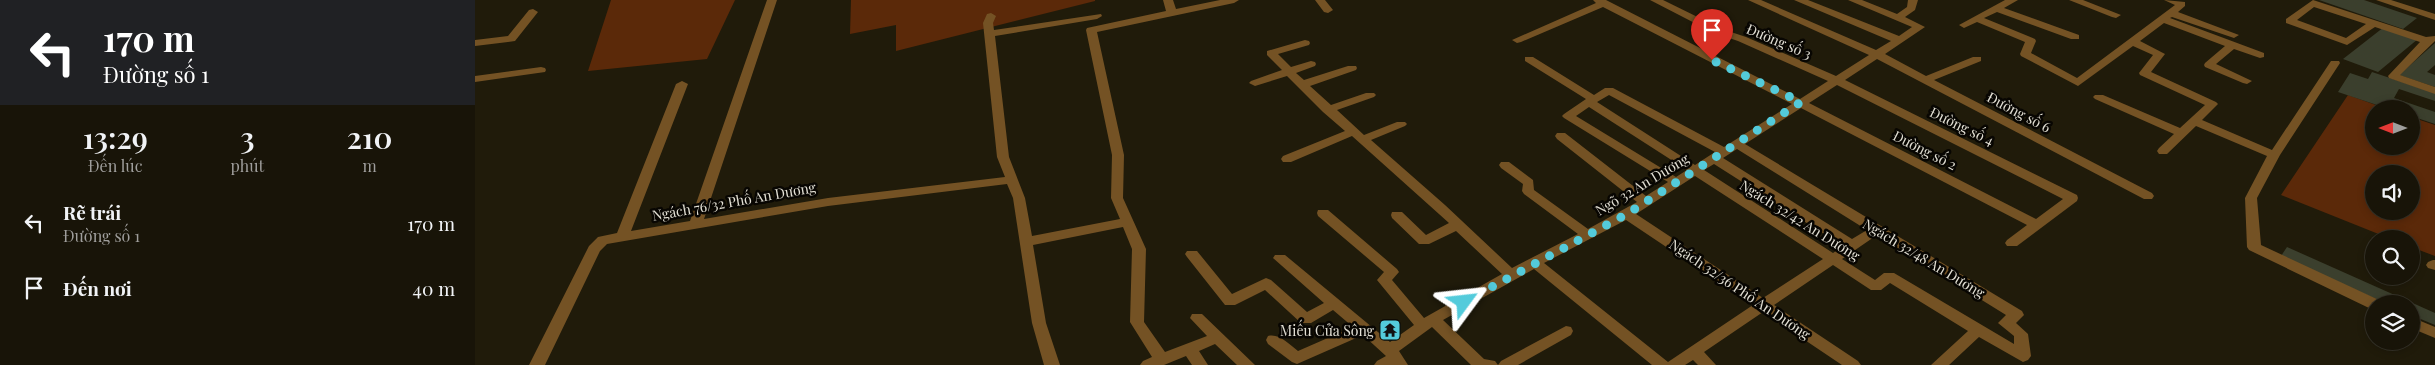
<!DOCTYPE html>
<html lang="vi">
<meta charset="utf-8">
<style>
body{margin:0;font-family:"Playfair Display",serif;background:#211d12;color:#f1f3f6;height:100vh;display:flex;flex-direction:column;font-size:19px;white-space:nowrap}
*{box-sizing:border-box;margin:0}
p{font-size:16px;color:#9f9e9c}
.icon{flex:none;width:28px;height:28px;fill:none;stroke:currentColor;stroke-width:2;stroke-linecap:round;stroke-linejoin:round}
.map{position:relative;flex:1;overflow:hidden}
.details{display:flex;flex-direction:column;background:#181408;width:475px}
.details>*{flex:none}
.guide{background:#202124;color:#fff;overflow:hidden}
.needle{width:32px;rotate:270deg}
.buttons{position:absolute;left:1890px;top:100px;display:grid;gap:10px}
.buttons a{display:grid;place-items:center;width:55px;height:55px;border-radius:50%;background:#181408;box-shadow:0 2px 8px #0003,0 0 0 1px #363329;font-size:25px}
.pin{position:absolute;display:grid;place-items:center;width:42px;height:42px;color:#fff;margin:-51px -21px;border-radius:50% 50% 50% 0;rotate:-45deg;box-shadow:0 0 5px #0007}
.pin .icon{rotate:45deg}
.me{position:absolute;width:55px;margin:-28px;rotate:60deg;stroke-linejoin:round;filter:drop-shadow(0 0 4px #0008)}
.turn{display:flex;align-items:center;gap:18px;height:105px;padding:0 20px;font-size:22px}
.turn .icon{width:65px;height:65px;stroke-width:2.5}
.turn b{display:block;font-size:35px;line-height:42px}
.eta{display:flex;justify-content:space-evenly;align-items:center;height:85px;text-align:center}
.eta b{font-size:30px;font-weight:600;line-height:35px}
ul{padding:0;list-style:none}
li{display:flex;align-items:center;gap:15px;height:65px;padding:0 20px}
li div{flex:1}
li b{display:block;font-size:19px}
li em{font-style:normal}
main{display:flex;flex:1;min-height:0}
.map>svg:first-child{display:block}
.green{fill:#5b2909;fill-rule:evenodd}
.building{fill:#3b3f2d}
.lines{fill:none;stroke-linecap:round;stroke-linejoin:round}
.minor{fill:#745224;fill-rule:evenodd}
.route{stroke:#53cbdb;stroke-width:9;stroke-dasharray:0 16.2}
.labels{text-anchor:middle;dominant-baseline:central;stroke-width:5;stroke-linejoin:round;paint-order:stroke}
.street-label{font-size:14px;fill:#e3e0d5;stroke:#080602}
.poi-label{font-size:14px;fill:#e3e0d5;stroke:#080602;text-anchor:end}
</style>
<main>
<section class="details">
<div class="guide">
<div class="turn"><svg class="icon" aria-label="left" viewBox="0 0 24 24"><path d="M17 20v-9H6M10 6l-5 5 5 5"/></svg><div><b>170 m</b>Đường số 1</div></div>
</div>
<div class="eta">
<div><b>13:29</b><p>Đến lúc</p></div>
<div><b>3</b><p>phút</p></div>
<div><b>210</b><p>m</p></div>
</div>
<ul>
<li><svg class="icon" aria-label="left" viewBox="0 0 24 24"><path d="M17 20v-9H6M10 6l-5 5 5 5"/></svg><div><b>Rẽ trái</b><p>Đường số 1</p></div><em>170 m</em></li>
<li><svg class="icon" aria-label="arrive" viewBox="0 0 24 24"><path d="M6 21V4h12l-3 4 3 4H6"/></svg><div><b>Đến nơi</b></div><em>40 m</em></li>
</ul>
</section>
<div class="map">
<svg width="1960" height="365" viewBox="0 0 1960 365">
<rect width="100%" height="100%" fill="#201b0a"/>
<!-- green -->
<path class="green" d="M136,0h124l-28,59 -119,12z
M376,0h244v1l-199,50v-26l-46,9z
M1873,95l39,14h-13v37h37v-29l24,8v131l-24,-9v-8h-20l-110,-44zM1899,174h37v37h-37z"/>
<!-- building -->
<path class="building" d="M1844,0h45l53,18 -14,11z
M1909,27l34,12 -40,33 -35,-13z
M1960,43v22l-8,7 8,3v12l-36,-12z
M1897,72l63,21v8l-36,-12 -5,9 41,14v12l-24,-8v-7h-22l-51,-17 12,-19 18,6z
M1812,247l148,66v12l-24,-10v-11h-24l-106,-48z"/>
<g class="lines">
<!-- minor -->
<path class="minor" d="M292,0h10l-73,219 124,-21 177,-21 -8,-20 -14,-134 4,-9 4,-1 5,3 -3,7 1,7 107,-16 1,2 -5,3 -102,17 14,121 16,41 7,38 88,-17 -9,-21 1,-43 -26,-125 1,-2 79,-17 -3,-11h10l3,9 44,-9h19l-5,3 -137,29 27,123 -1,43 23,51 -2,73 21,30 42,-16 -17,-18 2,-4h10l53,51h-18l-22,-21 -16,7 9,14h-16l-6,-9 -22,9h-24l3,-4 9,-4 -22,-35 2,-73 -9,-22 -90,18 13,78 14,42h-16l-12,-42 -19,-125 -6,-14 -179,22 -221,38 -7,7 -55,114h-16l60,-119 9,-9 19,-4 59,-149 6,-3 6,3 -57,147 59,-10z
M840,0h10l8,10 -5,3 -4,-1z
M1118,0h13l194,99 28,-18 -90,-40 -24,-8 -64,-33h13l59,29 24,8 90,39 33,-21 -121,-55h13l115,50 15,-9 -97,-41h14l91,36 13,-9 -64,-27h14l35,14 10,-7 1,-7h10l-3,10 -10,7 20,10 -40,27 41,22 47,-19h8v4l-47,19 218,113 2,3 -2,3h-8l-267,-140 -32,21 232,115 1,3 -1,3 -60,45h-10l-2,-3 2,-3 20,-15 -226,-117 -56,36 277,167 2,4 -8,8 12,11 3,22 -3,4 -5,2 -44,-25 -30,28h-18l37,-34 -78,-48 -9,7h-10l-38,-25 -59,40 84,56 3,4h-19l-79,-53 -59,40 12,13h-18l-5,-5 -8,5h-33l-118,-96 -91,51 41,39 11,2 3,4h-27l-39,-38 -33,24 9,14h-34l3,-4 9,-5 -23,-21 -66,29 -5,-2 -24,-18 -2,-4 2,-4c11,-3 21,8 30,15l55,-24 -20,-17 -22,13h-10l-36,-33 -30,15h-10l-38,-48 -2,-3 2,-3h10l35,43 34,-16 5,2 36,32 17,-9 -51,-45 2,-3h10l105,87 24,-17 -37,-45 7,-8 -66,-56 -1,-3 1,-3h10l69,59 2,3 -7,8 32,38 78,-44 -46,-43 -27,13h-10l-27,-26 -1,-3 1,-3h10l24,23 23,-12 -97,-87 -61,26h-8l-2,-3 2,-3 62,-25 -22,-19 -36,-36 -32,10 -6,-3 2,-2 31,-11 -15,-15v-4l38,-11 4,1 1,2 -1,2 -31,9 13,13 20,-6 4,1 1,2 -1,2 -19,7 8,7 44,-14h8l1,2 -1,2 -46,16 21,19 35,-12h8l2,2 -2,2 -37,13 27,25 33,-13h8l2,2 -2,2 -34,14 74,65 67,63 66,-34 -54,-40 -2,-3 1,-7 -22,-16 -2,-3 2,-3h8l24,18 1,10 54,39 49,-27 -80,-63 -2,-3 2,-3h8l81,63 22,-14 -104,-64 -2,-2 2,-2 22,-15 -61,-38v-4h8l61,38 11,-7h8l111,59 68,-43 -189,-97 -82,35 -4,1 -5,-3 84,-37zM1362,85l226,114 -27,20 -227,-116zM1134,95l106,57 -20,13 -98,-63zM1114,107l98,63 -11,7 -100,-61zM1262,149l130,81 -15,9 -129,-81zM1239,164l129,82 -10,7 -129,-83zM1220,176l128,83 -60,39 -127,-84zM1151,220l127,85 -85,57 -124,-99zM1402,235l129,80 -8,8 16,13v8l-120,-71h-10l-9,7 -33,-21z
M1530,0h13l-14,8 75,27v4h-8l-74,-27 -13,6 51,21 1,2 -5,12 46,25 98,-73 -11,-5 21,2v4l-7,6 61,23 -5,3 -62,-21 -2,1 94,35v4l-4,1 -26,-9 -18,15 36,17 -5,3 -4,-1 -38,-16 -1,-2 1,-2 20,-17 -61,-23 -24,18 25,13 -14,18 65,30 2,2 -16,16 70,30 59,-89h8l1,2 -60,92 -23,43 4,47 118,55 2,4h-7v5l-5,-1 -120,-58 -2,-3 -2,-49 22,-42 -71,-30 -29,28h-8l-2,-3 2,-3 15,-14 -79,-35 -2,-2 2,-2h8l77,33 25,-23 -65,-30 -1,-2 14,-18 -20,-9 -55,40 -57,-30 -1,-2 5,-12 -48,-20 -13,6 -5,-3z
M1594,0h14l38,15 -5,3 -4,-1z
M1838,0l113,37 9,-1v5l-35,34 35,12v7l-46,-16 -1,-2 32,-34 -45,-15 -28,18 -61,-22v-4zM1839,7l52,17 -20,14 -49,-18z
M1901,0h15l44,14v6z
M58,9l5,3 -23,29 -40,5v-6l33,-4 21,-26z
M66,67l4,1 1,2 -1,2 -70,10v-6z
M1958,260h2v10l-7,-2 -2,-3 2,-3z
M1936,317l24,10v11l-24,-10z
M1091,326l5,1 2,4 -2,4 -53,30h-20l3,-4z"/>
</g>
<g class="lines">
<!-- route -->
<path class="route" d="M989,302l163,-88 174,-112 -89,-42"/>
</g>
<!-- icons -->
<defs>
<g id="temple-square" transform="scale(1.125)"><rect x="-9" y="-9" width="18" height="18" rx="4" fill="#53cbdb" stroke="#080602"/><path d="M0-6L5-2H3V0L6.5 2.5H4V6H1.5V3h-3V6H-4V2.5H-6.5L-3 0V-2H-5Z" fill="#111"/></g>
</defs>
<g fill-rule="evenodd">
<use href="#temple-square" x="915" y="330"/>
</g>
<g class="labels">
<!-- street labels -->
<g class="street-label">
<text transform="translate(1304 41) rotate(23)">Đường số 3</text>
<text transform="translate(1544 112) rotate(28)">Đường số 6</text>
<text transform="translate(1487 126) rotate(26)">Đường số 4</text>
<text transform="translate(1450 150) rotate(27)">Đường số 2</text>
<text transform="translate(1167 184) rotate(-31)">Ngõ 32 An Dương</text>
<text transform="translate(259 201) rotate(-10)">Ngách 76/32 Phố An Dương</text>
<text transform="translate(1325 220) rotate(32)">Ngách 32/42 An Dương</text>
<text transform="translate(1449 258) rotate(31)">Ngách 32/48 An Dương</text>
<text transform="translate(1265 289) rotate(34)">Ngách 32/36 Phố An Dương</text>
</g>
<!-- poi labels -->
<g class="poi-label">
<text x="899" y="330">Miếu Cửa Sông</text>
</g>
</g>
</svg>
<div class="buttons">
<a><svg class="needle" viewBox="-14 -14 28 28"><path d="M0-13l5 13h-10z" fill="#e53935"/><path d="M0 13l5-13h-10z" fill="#9f9e9c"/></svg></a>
<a><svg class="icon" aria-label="sound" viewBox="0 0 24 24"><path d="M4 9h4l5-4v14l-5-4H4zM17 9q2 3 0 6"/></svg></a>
<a><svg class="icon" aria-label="search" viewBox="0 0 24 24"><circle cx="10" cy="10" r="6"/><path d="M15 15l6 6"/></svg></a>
<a><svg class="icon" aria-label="layers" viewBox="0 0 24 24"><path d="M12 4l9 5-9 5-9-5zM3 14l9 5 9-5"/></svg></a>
</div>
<div class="pin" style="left:1237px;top:60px;background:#d93025"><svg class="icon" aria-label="arrive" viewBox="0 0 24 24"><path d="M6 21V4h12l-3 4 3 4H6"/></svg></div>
<svg class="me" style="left:989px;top:302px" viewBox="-20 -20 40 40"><path d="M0-17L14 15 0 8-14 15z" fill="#53cbdb" stroke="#fff" stroke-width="4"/></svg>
</div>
</main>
